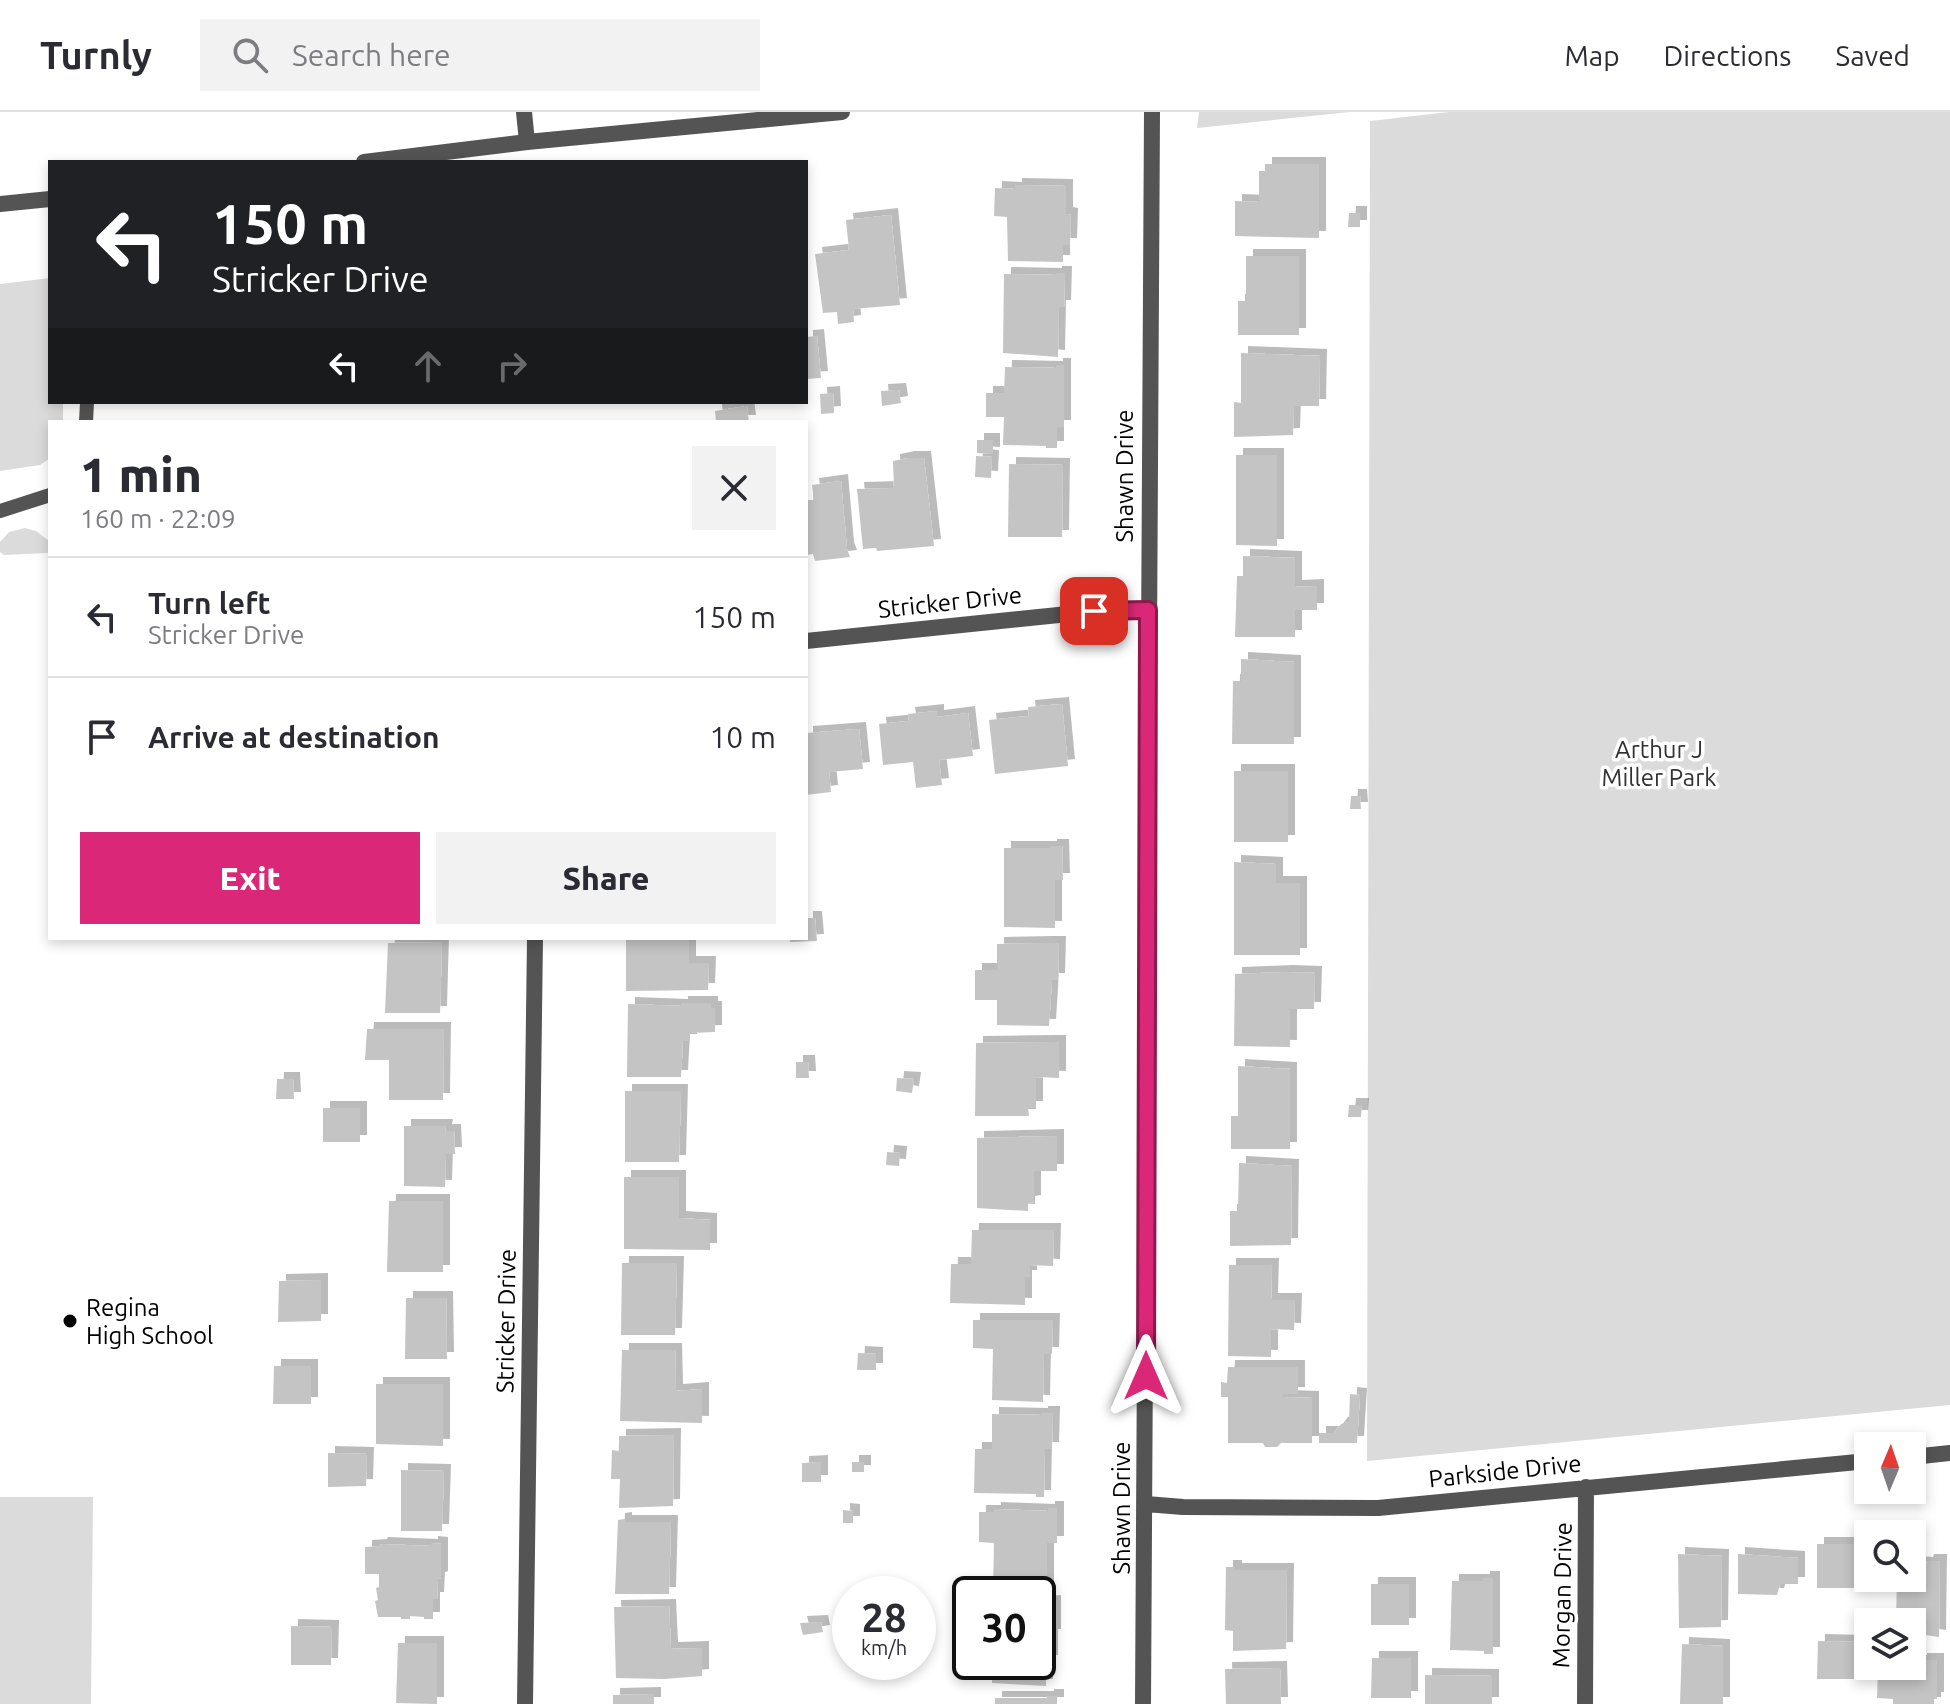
<!DOCTYPE html>
<meta charset="utf-8">
<style>
body{margin:0;font-family:Ubuntu,sans-serif;background:#f2f2f3;color:#2b2b33;height:100vh;display:flex;flex-direction:column;font-size:30px;white-space:nowrap}
*{box-sizing:border-box;margin:0}
p{font-size:26px;color:#7c7c81}
.icon{flex:none;width:44px;height:44px;fill:none;stroke:currentColor;stroke-width:2;stroke-linecap:round;stroke-linejoin:round}
.map{position:relative;flex:1;overflow:hidden}
.side{position:absolute;left:48px;top:308px;width:760px;height:520px;display:flex;flex-direction:column;background:#fff;border-radius:0px;box-shadow:0 4px 12px #0003}
.side>*{flex:none}
.banner{position:absolute;left:48px;top:48px;width:760px;height:244px;border-radius:0px;box-shadow:0 4px 12px #0003;background:#202124;color:#fff;overflow:hidden}
.needle{width:52px;rotate:2deg}
.buttons{position:absolute;left:1854px;top:1320px;display:grid;gap:16px}
.buttons a{display:grid;place-items:center;width:72px;height:72px;border-radius:0px;background:#fff;box-shadow:0 4px 12px #0003;font-size:40px}
.speed{position:absolute;left:832px;top:1464px;display:flex;gap:16px;font-size:40px;font-weight:700;text-align:center}
.speed>*{display:grid;place-content:center;width:104px;height:104px;border-radius:50%;background:#fff;box-shadow:0 4px 12px #0003;line-height:1}
.speed small{font-size:20px;font-weight:400}
.speed .limit{border:4px solid #111;border-radius:12px;background:#fff;color:#111}
.pin{position:absolute;display:grid;place-items:center;width:68px;height:68px;color:#fff;margin:-34px;border-radius:16px;box-shadow:0 4px 12px #0006}
.me{position:absolute;width:88px;margin:-44px;rotate:0deg;stroke-linejoin:round;filter:drop-shadow(0 0 6px #0008)}
.turn{display:flex;align-items:center;gap:28px;height:168px;padding:0 32px;font-size:36px}
.turn .icon{width:104px;height:104px;stroke-width:2.5}
.turn b{display:block;font-size:56px;line-height:68px}
.lanes{display:flex;align-items:center;height:76px;padding:0 32px;background:#0003;justify-content:center;gap:40px;direction:ltr}
.lanes .off{opacity:.35}
.round{display:grid;place-items:center;flex:none;width:84px;height:84px;border-radius:0px;background:#f2f2f3}
.overview{display:flex;align-items:center;justify-content:space-between;height:136px;padding:0 32px}
h1{font-size:48px;font-weight:800;line-height:60px}
.action{display:flex;gap:16px;margin-top:auto;padding:16px 32px}
.action a{flex:1;height:92px;border-radius:0px;background:#db2777;color:#fff;font-size:32px;font-weight:800;line-height:92px;text-align:center}
.action a+a{background:#f2f2f3;color:#2b2b33}
ul{padding:0;list-style:none}
li{display:flex;align-items:center;gap:24px;height:120px;padding:0 32px;border-top:2px solid #e1e1e2}
li div{flex:1}
li b{display:block;font-size:30px}
li em{font-style:normal}
header{display:flex;align-items:center;gap:48px;box-sizing:border-box;height:112px;padding:0 40px;background:#fff;border-bottom:2px solid #e1e1e2}
header strong{font-size:38px}
nav{display:flex;gap:44px;margin-inline-start:auto;font-size:28px}
.search{width:560px;height:72px;background:#f2f2f3;display:flex;align-items:center;gap:20px;box-sizing:border-box;padding:0 28px;border-radius:0px;color:#7c7c81;font-size:30px}
.map>svg:first-child{display:block}
.green{fill:#dbdbdb}
.building{fill:#c4c4c4;filter:url(#shadow)}
.lines{fill:none;stroke-linecap:round;stroke-linejoin:round}
.service{stroke:#545454;stroke-width:14}
.minor{stroke:#545454;stroke-width:16}
.tertiary{stroke:#545454;stroke-width:16}
.route-casing{stroke:#8e194d;stroke-width:20}
.route{stroke:#db2777;stroke-width:14}
.poi-dot{fill:#000;stroke:#fff;stroke-width:3}
.labels{text-anchor:middle;dominant-baseline:central;stroke-width:7;stroke-linejoin:round;paint-order:stroke}
.street-label{font-size:24px;fill:#000;stroke:#fff}
.park-label{font-size:24px;fill:#323232;stroke:#fff}
.poi-label{font-size:24px;fill:#000;stroke:#fff;text-anchor:start}
</style>
<header>
<strong>Turnly</strong>
<div class="search"><svg class="icon" aria-label="search" viewBox="0 0 24 24"><circle cx="10" cy="10" r="6"/><path d="M15 15l6 6"/></svg>Search here</div>
<nav><a>Map</a><a>Directions</a><a>Saved</a></nav>
</header>
<div class="map">
<svg width="1950" height="1592" viewBox="0 0 1950 1592">
<defs>
<filter id="shadow"><feDropShadow dx="7" dy="-7" stdDeviation="0" flood-color="#0004"/></filter>
</defs>
<rect width="100%" height="100%" fill="#fff"/>
<!-- green -->
<path class="green" d="M1199,0h151l-153,16z
M1449,0h501v1293l-583,56 3,-1340z
M50,166v124h13v20h-13v36l-10,7 -40,6v-187z
M25,416l11,3 12,9v13l-44,2 -4,-3v-10l9,-10z
M0,1385h93l-2,207h-91z"/>
<!-- building -->
<path class="building" d="M1265,52h54v74l-84,-2v-35l24,1v-31h6z
M1015,73l51,1v28l5,1 -1,30h-7v17l-55,-1 -1,-44 -13,-1 1,-28 20,1z
M1349,101h11v14h-12z
M891,103l9,90 -47,4 1,13 -16,2 -1,-12 -14,1 -8,-59 34,-4 -3,-30z
M1246,144h53v79h-61v-34h8z
M1055,161h10l-1,34h-5l-1,50 -55,-4 1,-79 51,1z
M817,224l4,42 -15,1v-42z
M1241,241l79,3 -1,50h-25l-1,29 -59,2v-35l7,1z
M1056,253h8v62h-7v21h-11v-2l-43,-1 1,-28h-18v-24h18l1,-26 51,1z
M899,278l2,13 -19,3 -1,-15z
M833,281l1,20 -13,1 -1,-20z
M747,294l2,16h-33l-1,-11z
M977,328h16v14l-16,-1z
M1236,343h41v91l-41,-1z
M976,344l16,1 -1,21 -16,-1z
M908,346h16l10,88 -57,5 -1,-3 -13,1 -6,-60 37,-1 -1,-27z
M1009,352l54,1 -1,72h-54z
M841,369l6,68 3,8 -35,4 -2,-7 -7,1v-55h8l-2,-15z
M1243,444l52,2v29l22,-1v24h-22v27h-60l2,-61h6z
M1241,547l53,3v82h-62l1,-63h8z
M1062,592l6,62 -73,8 -6,-54 40,-4 -1,-9z
M937,599v6l31,-4 5,43 -34,4 3,25 -26,3 -3,-26 -30,3 -4,-41 30,-3 -1,-7z
M859,617l4,40 -34,3 2,20 -25,3v-62z
M1234,659h54v71h-54z
M1351,684h9l1,13h-11z
M1050,734h12l1,34h-8v48l-51,-1v-79h46z
M1234,750l42,2v19h24v72h-66z
M806,806h9l2,23 -27,1v-4h16z
M626,826h63v25h20l-1,27 -82,1z
M442,830l-2,71h-55l3,-70z
M1046,831h13l-1,37h-6l-3,46 -52,-1v-25h-22v-30h22v-26z
M1286,860l29,1 -1,36h-24v38l-56,-1 1,-72z
M681,891h30v5h4v24l-25,1v8h-7l-2,36h-54l1,-73 53,2z
M367,917h77l-1,71h-54v-40h-24z
M1049,930h10v36l-23,-1v31h-8l1,8h-54l1,-73z
M796,950h12l1,16h-13z
M1238,954l52,3v80h-59v-33h7z
M897,966l17,1 -2,14 -16,-2z
M277,967h16l1,20h-18z
M625,979h56l-2,71h-54z
M1349,993h13l-1,12h-13z
M323,996h37v34h-37z
M404,1014h42l-1,5h9l1,23h-9l-1,33 -41,-1z
M1057,1024v35h-23v31l-6,1v8l-51,-3v-70z
M887,1040l13,1 -1,13 -13,-1z
M1239,1051l53,3 -1,79 -61,1v-35h8z
M624,1065h55v41l31,2v30l-86,-1z
M389,1089h54v71h-56z
M972,1118h82l-1,36 -23,-1v12h-5v28l-75,-2 1,-39h20z
M622,1151h55l-2,72h-54z
M1229,1153h43l-1,35h24l-1,30 -23,-1v28l-43,-1z
M321,1168v41l-43,1 1,-41z
M406,1186h40l1,61h-42z
M973,1208h80l-1,34h-8l-1,48 -51,-2 1,-51 -20,-1z
M622,1238h53l1,41 26,-2v34l-82,-2z
M858,1241l18,1v16h-19z
M274,1254h37v38h-38z
M1228,1255h70v27h-15v3l29,1v45h-31l-4,4h-12l-2,-4h-35v-46h-7v-15l6,1z
M376,1272h67v62l-67,-2z
M1350,1282l10,1 -3,48h-38v-10h15l7,-9 8,-2z
M1041,1301h12l-1,36h-7l-1,48h-8v-3l-62,-1 1,-44h17v-35l49,1z
M674,1323l-1,71 -54,2 1,-29h-9l1,-29 7,1v-15z
M328,1341l39,1 -1,32 -38,1z
M821,1350v20h-19v-19z
M852,1350h12v10h-12z
M401,1358l43,1 -2,60h-41z
M1048,1396h9v35h-10v48l-54,-2 1,-46 -15,-1v-30h15v-3l54,2z
M843,1398l10,1v12h-10z
M625,1407v3h46l-2,72h-54l3,-74z
M431,1431l10,1v34l-3,1 -1,20h-4v20h-9v-2l-14,-1v3h-9v-2h-23l-3,-16 3,-1 -2,-12 3,-1v-13h-14v-27l15,-1 1,-2 50,2z
M1817,1432h40l1,44h-41z
M1678,1442l44,2 -1,71 -42,1z
M1738,1442l60,4v26h-18l-3,11 -39,-1z
M1927,1449h13l-1,76 -27,-4v-11h-16l1,-44h15v-15l14,1z
M1226,1455h9v3h52l-1,79 -53,2v-20l-8,-1z
M1483,1466h10v76h-9v-3l-34,-1 2,-69h31z
M1371,1472h38v41h-38z
M1054,1490v34h-3v26h-5v24l-54,-3v-21h46v-59z
M669,1494l2,43 31,-1v28l-38,3 -48,-1 -2,-71z
M821,1510l2,10 -20,3 -3,-12z
M291,1514l41,1 -1,38h-40z
M1818,1529l40,1v37h-41z
M398,1531h39v61l-41,-1z
M1682,1532l41,2v58h-43z
M1372,1546h39v40h-40z
M1920,1548h17v39h-3v5h-41v-5l-16,-1 1,-32h34v-4h8z
M1280,1556l1,36h-55l-1,-35z
M1425,1563l67,1v28h-67z
M654,1582v10h-41v-9z
M1047,1584h10v8h-62v-6h52z"/>
<g class="lines">
<!-- service -->
<path class="service" d="M86,310l1,-20
M0,399l50,-16"/>
<!-- minor -->
<path class="minor" d="M524,0l3,30
M806,529l301,-31h41
M1912,1345l38,-4
M1146,1392l37,3 195,1 490,-47
M525,1592l10,-766
M1143,1592l9,-1592
M1585,1592l1,-217"/>
<!-- tertiary -->
<path class="tertiary" d="M364,50l163,-20 315,-30
M0,92l50,-5"/>
</g>
<g class="lines">
<!-- route casing -->
<g class="route-casing">
<path id="route" d="M1094,499l54,-1 -2,766"/>
</g>
<!-- route -->
<use href="#route" class="route"/>
</g>
<!-- markers -->
<circle class="poi-dot" cx="70" cy="1209" r="8"/>
<g class="labels">
<!-- street labels -->
<g class="street-label">
<text transform="translate(1124 364) rotate(-90)">Shawn Drive</text>
<text transform="translate(950 490) rotate(-6)">Stricker Drive</text>
<text transform="translate(506 1209) rotate(-89)">Stricker Drive</text>
<text transform="translate(1505 1359) rotate(-6)">Parkside Drive</text>
<text transform="translate(1121 1396) rotate(-90)">Shawn Drive</text>
<text transform="translate(1562 1483) rotate(-89)">Morgan Drive</text>
</g>
<!-- park labels -->
<g class="park-label">
<text x="1659" y="637">Arthur J<tspan x="1659" dy="28">Miller Park</tspan></text>
</g>
<!-- poi labels -->
<g class="poi-label">
<text x="86" y="1195">Regina<tspan x="86" dy="28">High School</tspan></text>
</g>
</g>
</svg>
<div class="buttons">
<a><svg class="needle" viewBox="-14 -14 28 28"><path d="M0-13l5 13h-10z" fill="#e53935"/><path d="M0 13l5-13h-10z" fill="#7c7c81"/></svg></a>
<a><svg class="icon" aria-label="search" viewBox="0 0 24 24"><circle cx="10" cy="10" r="6"/><path d="M15 15l6 6"/></svg></a>
<a><svg class="icon" aria-label="layers" viewBox="0 0 24 24"><path d="M12 4l9 5-9 5-9-5zM3 14l9 5 9-5"/></svg></a>
</div>
<div class="speed"><div>28<small>km/h</small></div><div class="limit">30</div></div>
<div class="pin" style="left:1094px;top:499px;background:#d93025"><svg class="icon" aria-label="arrive" viewBox="0 0 24 24"><path d="M6 21V4h12l-3 4 3 4H6"/></svg></div>
<svg class="me" style="left:1146px;top:1264px" viewBox="-20 -20 40 40"><path d="M0-17L14 15 0 8-14 15z" fill="#db2777" stroke="#fff" stroke-width="4"/></svg>
<div class="banner">
<div class="turn"><svg class="icon" aria-label="left" viewBox="0 0 24 24"><path d="M17 20v-9H6M10 6l-5 5 5 5"/></svg><div><b>150 m</b>Stricker Drive</div></div>
<div class="lanes"><svg class="icon" aria-label="left" viewBox="0 0 24 24"><path d="M17 20v-9H6M10 6l-5 5 5 5"/></svg><svg class="icon off" aria-label="ahead" viewBox="0 0 24 24"><path d="M12 20V5M6 11l6-6 6 6"/></svg><svg class="icon off" aria-label="right" viewBox="0 0 24 24"><path d="M7 20v-9h11M14 6l5 5-5 5"/></svg></div>
</div>
<section class="side">
<div class="overview"><div><h1>1 min</h1><p>160 m · 22:09</p></div><a class="round"><svg class="icon" aria-label="close" viewBox="0 0 24 24"><path d="M6 6l12 12M18 6L6 18"/></svg></a></div>
<ul>
<li><svg class="icon" aria-label="left" viewBox="0 0 24 24"><path d="M17 20v-9H6M10 6l-5 5 5 5"/></svg><div><b>Turn left</b><p>Stricker Drive</p></div><em>150 m</em></li>
<li><svg class="icon" aria-label="arrive" viewBox="0 0 24 24"><path d="M6 21V4h12l-3 4 3 4H6"/></svg><div><b>Arrive at destination</b></div><em>10 m</em></li>
</ul>
<div class="action"><a>Exit</a><a>Share</a></div>
</section>
</div>
